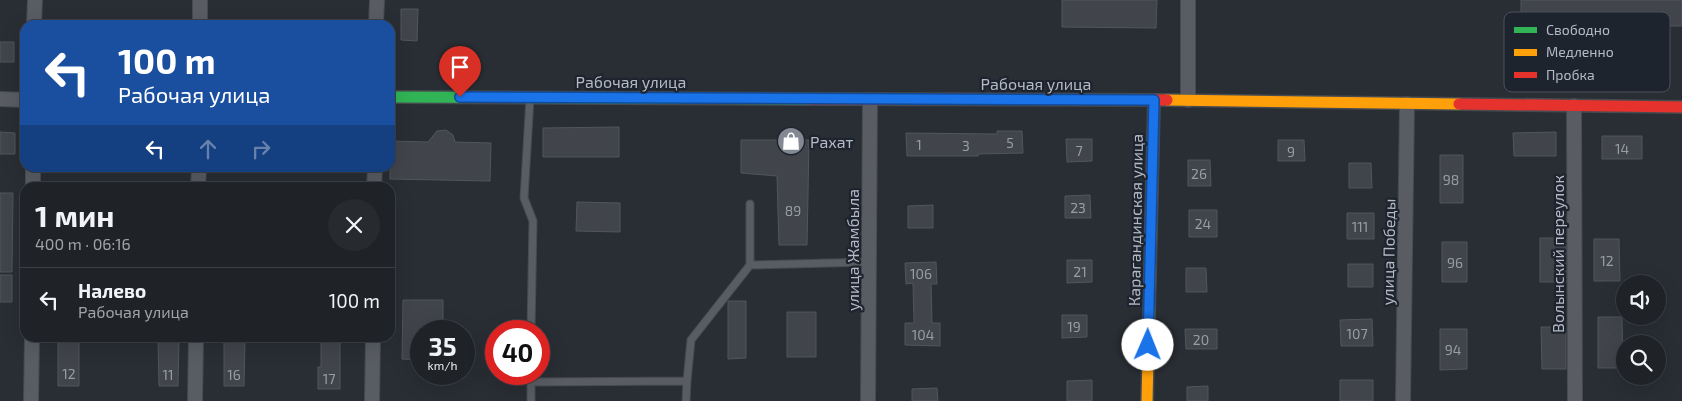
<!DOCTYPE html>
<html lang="ru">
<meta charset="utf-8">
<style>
body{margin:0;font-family:"Exo 2",sans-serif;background:#272a2f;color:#f1f3f6;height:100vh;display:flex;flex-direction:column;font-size:19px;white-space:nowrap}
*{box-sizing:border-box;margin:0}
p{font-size:16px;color:#a1a4a7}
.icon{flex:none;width:28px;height:28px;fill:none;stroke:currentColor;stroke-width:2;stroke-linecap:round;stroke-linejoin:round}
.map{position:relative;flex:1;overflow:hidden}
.panel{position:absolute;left:20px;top:182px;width:375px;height:160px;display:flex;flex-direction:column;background:#1f2227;border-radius:15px;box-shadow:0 5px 20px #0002,0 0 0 1px #3c3f44}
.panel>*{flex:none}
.guide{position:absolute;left:20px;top:20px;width:375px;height:152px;border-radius:15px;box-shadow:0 5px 20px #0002,0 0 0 1px #3c3f44;background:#1a4fa0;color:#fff;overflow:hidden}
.controls{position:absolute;left:1616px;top:275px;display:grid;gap:10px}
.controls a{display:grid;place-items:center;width:50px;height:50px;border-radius:50%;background:#1f2227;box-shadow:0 5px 20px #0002,0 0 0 1px #3c3f44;font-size:25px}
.speed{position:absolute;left:410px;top:320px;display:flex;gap:10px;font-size:25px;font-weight:700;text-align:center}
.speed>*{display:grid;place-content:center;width:65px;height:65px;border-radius:50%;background:#1f2227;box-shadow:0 5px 20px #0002,0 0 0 1px #3c3f44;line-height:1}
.speed small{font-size:12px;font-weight:400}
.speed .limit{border:8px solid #d22;background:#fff;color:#111}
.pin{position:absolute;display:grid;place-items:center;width:42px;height:42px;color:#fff;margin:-51px -21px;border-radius:50% 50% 50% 0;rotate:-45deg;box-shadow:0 0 5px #0007}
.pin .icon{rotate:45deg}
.me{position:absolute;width:55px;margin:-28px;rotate:1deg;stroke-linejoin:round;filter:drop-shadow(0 0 4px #0008)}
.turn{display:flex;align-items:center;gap:18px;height:105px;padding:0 15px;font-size:22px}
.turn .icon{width:65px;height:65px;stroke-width:2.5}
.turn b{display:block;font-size:35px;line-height:42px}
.lanes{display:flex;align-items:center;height:48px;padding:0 15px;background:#0003;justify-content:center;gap:25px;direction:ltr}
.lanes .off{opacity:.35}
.round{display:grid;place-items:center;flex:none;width:52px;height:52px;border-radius:26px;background:#272a2f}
.head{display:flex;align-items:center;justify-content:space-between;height:85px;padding:0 15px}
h1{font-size:30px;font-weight:700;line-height:38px}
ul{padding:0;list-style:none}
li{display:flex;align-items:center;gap:15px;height:65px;padding:0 15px;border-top:1px solid #3c3f44}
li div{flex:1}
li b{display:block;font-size:19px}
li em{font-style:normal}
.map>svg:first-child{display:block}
.building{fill:#41454b;stroke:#51555c}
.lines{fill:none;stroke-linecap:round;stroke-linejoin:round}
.lane-casing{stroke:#474a4f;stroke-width:9}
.street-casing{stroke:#474a4f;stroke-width:16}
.fast-casing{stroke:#474a4f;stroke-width:14}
.slow-casing{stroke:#474a4f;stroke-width:14}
.jam-casing{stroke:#474a4f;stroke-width:14}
.lane{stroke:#595c63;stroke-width:7}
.street{stroke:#595c63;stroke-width:14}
.fast{stroke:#30b455;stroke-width:11}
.slow{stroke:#ff9f0a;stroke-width:11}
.jam{stroke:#e5322d;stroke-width:11}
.route-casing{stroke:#114b97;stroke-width:12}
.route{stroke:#1a73e8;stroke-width:9}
.labels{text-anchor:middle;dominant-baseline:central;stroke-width:4.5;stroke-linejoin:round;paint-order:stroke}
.number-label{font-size:14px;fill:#979da6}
.street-label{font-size:16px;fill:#b4bac5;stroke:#1e242e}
.poi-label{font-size:16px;fill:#b4bac5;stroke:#1e242e;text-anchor:start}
.key{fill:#1e242e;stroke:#4b515b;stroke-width:1}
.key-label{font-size:14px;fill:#b4bac5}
</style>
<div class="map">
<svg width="1682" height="401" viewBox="0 0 1682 401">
<rect width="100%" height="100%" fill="#292e34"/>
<!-- building -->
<path class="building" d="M1062,0h95l-1,28 -94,-1z
M1521,0h161v26h-161z
M401,9h17l-1,32 -16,-1z
M0,42h14v20h-14z
M619,127v30h-76v-29z
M446,130l7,5 2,7 36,1 -1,38 -100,-2v-38l38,1 9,-11z
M997,131h25l1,22 -45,1v2h-71l-1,-23 91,1z
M0,132l15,1v21h-15z
M1556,132v24h-42l-1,-23z
M1602,136h40v23h-40z
M1066,139h26v22l-25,1z
M741,140h68l-2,105h-28l-2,-69 -36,-3z
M1278,140h26l1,21h-27z
M1440,155h23v48h-23z
M1188,160h22l1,26h-23z
M1349,163h22l1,25h-23z
M0,193h13l-1,79h-12z
M1090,195l1,23h-26v-22z
M577,202l43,1v29l-44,-1z
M933,205v23h-25v-22z
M1189,210h28v27h-28z
M1347,213h27v26h-27z
M1540,238h26v44h-26z
M1594,239h25l1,42h-26z
M1442,242h25v40h-25z
M1067,260h25v22l-25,1z
M936,262l1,22h-6l1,39h8v23l-35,-1v-22h9l-1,-40 -7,1 -1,-21z
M1348,264h25v23h-25z
M1186,268h20l1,24h-21z
M0,275h12v27h-12z
M403,300h40v31h-22v29l-19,-1z
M728,301h18v57l-18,1z
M787,312h29v45h-29z
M1062,315h25v22l-25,1z
M1598,317h24l1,51h-25z
M1372,319l1,27h-32l-1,-26z
M1541,327h25v42h-24z
M1185,329h32v20h-31z
M1440,329h27v40l-27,1z
M58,338h21v48h-21z
M158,338h21l-1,48h-19z
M224,338h21l-1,48h-20z
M321,338h19v51h-22v-22h3z
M1092,380v21h-25v-20z
M1340,380h33v21h-33z
M1208,386v15h-21v-14z
M937,388l1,13h-26v-12z"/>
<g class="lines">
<!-- lane casing -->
<g class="lane-casing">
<path id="lane" d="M530,98l-6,100 9,23 -2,110
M750,265l119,-3
M531,374v27
M531,382l156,-1
M686,401l1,-20 4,-41 59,-75v-61"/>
</g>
<!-- street casing -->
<g class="street-casing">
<path id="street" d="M34,25l1,-25
M200,25v-25
M376,25l1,-25
M0,99l25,1
M1188,100v-100
M1574,106l1,295
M33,188v-20
M198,188l1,-20
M374,188l1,-20
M31,401l1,-63
M195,401l1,-63
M372,401l1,-63
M868,401l2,-301
M1403,401l4,-297"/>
</g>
<!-- fast casing -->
<g class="fast-casing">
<path id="fast" d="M390,97l418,2"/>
</g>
<!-- slow casing -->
<g class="slow-casing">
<path id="slow" d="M1167,100l292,4
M1147,401l5,-215"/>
</g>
<!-- jam casing -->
<g class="jam-casing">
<path id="jam" d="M808,99l359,1
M1459,104l223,3
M1152,186l2,-86"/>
</g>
<!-- lane -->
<use href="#lane" class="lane"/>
<!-- street -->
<use href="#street" class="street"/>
<!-- fast -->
<use href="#fast" class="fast"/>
<!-- slow -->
<use href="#slow" class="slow"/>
<!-- jam -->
<use href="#jam" class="jam"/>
</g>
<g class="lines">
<!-- route casing -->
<g class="route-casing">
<path id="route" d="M460,97l694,3 -6,245"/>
</g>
<!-- route -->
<use href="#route" class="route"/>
</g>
<!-- icons -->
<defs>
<g id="shop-disc" transform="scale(1.4375)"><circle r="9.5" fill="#838992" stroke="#1e242e"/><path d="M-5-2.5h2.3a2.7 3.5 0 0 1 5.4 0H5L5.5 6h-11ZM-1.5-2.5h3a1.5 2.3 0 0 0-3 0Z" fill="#fff"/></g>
</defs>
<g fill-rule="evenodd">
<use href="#shop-disc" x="791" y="141"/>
</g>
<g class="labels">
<!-- number labels -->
<g class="number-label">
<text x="1010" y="142">5</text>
<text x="919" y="144">1</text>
<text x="966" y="145">3</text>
<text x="1622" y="148">14</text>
<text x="1079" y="150">7</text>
<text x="1291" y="151">9</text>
<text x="1199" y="173">26</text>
<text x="1451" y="179">98</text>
<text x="1078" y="207">23</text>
<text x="793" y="210">89</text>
<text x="1203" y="223">24</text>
<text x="1360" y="226">111</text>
<text x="1607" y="260">12</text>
<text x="1455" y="262">96</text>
<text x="1080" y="271">21</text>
<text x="921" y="273">106</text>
<text x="1074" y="326">19</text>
<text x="1357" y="333">107</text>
<text x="923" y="334">104</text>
<text x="1201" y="339">20</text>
<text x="1453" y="349">94</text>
<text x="69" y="373">12</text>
<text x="168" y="374">11</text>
<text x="234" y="374">16</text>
<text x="329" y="378">17</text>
</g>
<!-- street labels -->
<g class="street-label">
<text x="631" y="81">Рабочая улица</text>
<text x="1036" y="83">Рабочая улица</text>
<text transform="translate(1135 220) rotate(-89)">Карагандинская улица</text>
<text transform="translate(852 250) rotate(-90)">улица Жамбыла</text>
<text transform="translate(1388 252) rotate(-89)">улица Победы</text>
<text transform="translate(1557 254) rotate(-90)">Волынский переулок</text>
</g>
<!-- poi labels -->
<g class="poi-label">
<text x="810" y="141">Рахат</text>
</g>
</g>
<!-- legend -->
<rect x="1504" y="12" width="166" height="80" rx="8" class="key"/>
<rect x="1514" y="27" width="23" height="6" fill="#30b455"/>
<rect x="1514" y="49" width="23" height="7" fill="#ff9f0a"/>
<rect x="1514" y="72" width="23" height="6" fill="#e5322d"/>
<g class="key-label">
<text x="1546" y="35">Свободно</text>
<text x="1546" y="57">Медленно</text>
<text x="1546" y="80">Пробка</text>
</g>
</svg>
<div class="controls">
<a><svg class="icon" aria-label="sound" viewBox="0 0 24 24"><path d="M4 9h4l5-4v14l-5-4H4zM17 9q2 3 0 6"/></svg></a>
<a><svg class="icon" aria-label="search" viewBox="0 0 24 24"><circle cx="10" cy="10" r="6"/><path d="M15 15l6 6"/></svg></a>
</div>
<div class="speed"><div>35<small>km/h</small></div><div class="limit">40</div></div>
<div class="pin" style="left:460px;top:97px;background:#d93025"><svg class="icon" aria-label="arrive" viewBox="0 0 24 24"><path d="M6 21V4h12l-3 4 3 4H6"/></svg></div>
<svg class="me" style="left:1148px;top:345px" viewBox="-20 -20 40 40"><circle r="19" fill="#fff"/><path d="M0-13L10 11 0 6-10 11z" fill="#1a73e8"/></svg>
<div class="guide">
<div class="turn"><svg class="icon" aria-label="left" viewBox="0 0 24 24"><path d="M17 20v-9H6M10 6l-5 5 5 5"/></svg><div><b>100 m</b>Рабочая улица</div></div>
<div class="lanes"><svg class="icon" aria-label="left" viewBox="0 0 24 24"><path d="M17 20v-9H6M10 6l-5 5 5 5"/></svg><svg class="icon off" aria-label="ahead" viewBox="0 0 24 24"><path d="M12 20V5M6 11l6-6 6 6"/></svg><svg class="icon off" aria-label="right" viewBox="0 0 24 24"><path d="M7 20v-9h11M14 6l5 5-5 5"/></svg></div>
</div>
<section class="panel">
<div class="head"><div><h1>1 мин</h1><p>400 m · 06:16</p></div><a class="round"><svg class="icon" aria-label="close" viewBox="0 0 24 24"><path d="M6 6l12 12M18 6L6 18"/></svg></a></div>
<ul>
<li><svg class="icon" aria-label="left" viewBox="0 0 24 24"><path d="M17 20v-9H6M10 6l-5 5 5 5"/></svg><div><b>Налево</b><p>Рабочая улица</p></div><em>100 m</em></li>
</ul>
</section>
</div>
